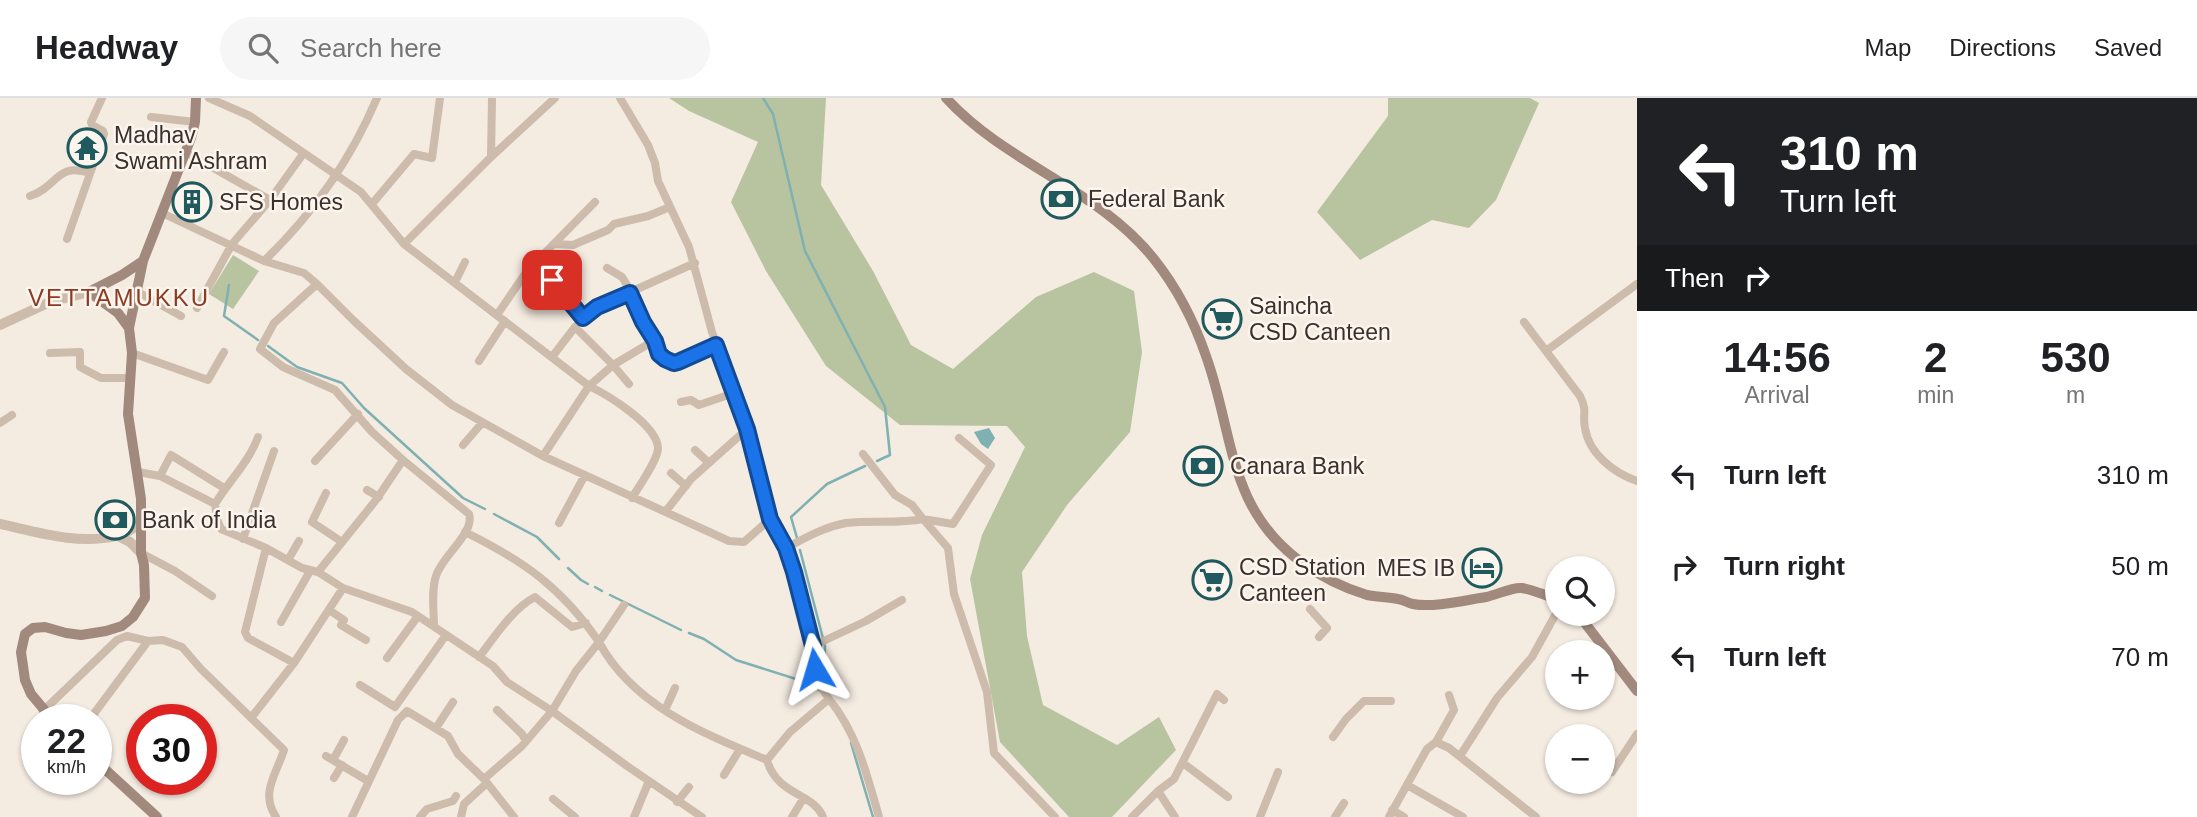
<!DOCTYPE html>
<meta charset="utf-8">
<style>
body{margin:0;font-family:Arial,sans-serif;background:#f6f6f6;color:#202124;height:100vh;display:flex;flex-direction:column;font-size:26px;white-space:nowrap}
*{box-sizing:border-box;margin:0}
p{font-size:23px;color:#757577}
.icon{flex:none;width:38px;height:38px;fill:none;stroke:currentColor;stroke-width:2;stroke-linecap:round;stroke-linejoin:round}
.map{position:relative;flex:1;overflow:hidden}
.side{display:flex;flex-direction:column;background:#fff;width:560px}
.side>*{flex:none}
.top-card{background:#202124;color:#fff;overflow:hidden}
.buttons{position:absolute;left:1545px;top:458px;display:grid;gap:14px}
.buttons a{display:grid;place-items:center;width:70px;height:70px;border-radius:50%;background:#fff;box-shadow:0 2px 5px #0004;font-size:35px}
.speed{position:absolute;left:21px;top:606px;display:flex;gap:14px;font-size:35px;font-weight:700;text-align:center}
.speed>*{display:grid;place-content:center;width:91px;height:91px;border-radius:50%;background:#fff;box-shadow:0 2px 5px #0004;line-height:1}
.speed small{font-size:18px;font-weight:400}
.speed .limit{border:10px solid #d22;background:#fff;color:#111}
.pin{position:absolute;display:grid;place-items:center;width:60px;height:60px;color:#fff;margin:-30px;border-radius:14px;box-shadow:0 4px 10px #0006}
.me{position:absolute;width:77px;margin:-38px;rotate:353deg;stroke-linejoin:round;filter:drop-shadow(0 0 5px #0008)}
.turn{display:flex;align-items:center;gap:24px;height:147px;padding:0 28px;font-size:32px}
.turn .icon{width:91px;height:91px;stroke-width:2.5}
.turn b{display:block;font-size:49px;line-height:60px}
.then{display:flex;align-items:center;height:66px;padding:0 28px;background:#0003;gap:14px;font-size:26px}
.eta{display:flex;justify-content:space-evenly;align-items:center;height:119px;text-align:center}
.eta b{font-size:42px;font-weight:600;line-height:49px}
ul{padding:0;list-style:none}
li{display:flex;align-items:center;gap:21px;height:91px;padding:0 28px}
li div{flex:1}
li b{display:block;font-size:26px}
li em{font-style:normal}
header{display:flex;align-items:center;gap:42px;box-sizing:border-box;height:98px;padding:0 35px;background:#fff;border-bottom:2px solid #e0e0e0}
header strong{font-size:33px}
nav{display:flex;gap:38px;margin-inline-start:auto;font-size:24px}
.search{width:490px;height:63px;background:#f6f6f6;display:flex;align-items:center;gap:18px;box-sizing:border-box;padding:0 24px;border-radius:38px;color:#757577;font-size:26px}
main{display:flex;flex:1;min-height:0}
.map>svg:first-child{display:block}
.green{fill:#b8c4a0}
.water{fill:#7fb0b2}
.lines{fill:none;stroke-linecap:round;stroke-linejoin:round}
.stream{stroke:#7fb0b2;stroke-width:2.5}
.minor{stroke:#cdbbac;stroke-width:8}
.tertiary{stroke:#cdbbac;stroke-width:10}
.secondary{stroke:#a18a7d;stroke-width:10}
.route-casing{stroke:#114b97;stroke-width:18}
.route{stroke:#1a73e8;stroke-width:12}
.labels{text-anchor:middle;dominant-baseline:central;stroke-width:5;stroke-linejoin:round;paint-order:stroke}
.poi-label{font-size:23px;fill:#3b302b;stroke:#fbf5ee;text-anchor:start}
.neighbourhood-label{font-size:24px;letter-spacing:2px;fill:#8c3b22;stroke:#fbf5ee}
</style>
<header>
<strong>Headway</strong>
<div class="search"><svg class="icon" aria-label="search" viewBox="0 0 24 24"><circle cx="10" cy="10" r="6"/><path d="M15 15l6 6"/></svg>Search here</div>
<nav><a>Map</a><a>Directions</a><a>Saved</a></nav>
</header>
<main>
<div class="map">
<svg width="1637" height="719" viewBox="0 0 1637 719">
<rect width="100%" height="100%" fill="#f4ebe1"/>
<!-- green -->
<path class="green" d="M669,0h157l-5,87 52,86 38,74 42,24 83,-72 58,-25 40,19 8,61 -12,80 -63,73 -45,67 5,64 16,69 74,40 42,-28 17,33 -64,67h-43l-69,-75 -30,-163 12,-44 43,-88 -18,-21 -107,-1 -74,-59 -60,-95 -35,-69 27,-60 -69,-31z
M1388,0h142l9,5 -43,97 -27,28 -37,-8 -72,40 -43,-48 71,-96z
M233,157l26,16 -26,38 -24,-15z"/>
<!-- water -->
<path class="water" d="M989,330l6,10 -7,11 -7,-5 -7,-12z"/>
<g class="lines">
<!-- stream -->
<path class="stream" d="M763,0l10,16 32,137 80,156 5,48 -13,6
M229,187l-5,31 34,24
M268,248l29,21 45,16 22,25 99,90 22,11
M494,416l43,23 22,22
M797,440l-6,-21 36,-33 38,-18
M800,452l25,96 -1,32
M568,470l13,12 7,4
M595,489l7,4
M610,497l71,35
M689,535l15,6 32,21 79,25 4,5
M851,645l22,74"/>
<!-- minor -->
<path class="minor" d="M209,0l41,18 111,76 43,52 185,142 -46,70
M151,19l44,5
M187,55l83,47
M491,59l1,-59
M30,98c28,-9 26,-34 60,-23
M372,106l42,-50 18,4 8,-60
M162,115l102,48 40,12 13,11 -43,39 -14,26 23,18 52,23 37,42 31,28 66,54c6,19 -27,42 -33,62 -5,15 -2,35 -2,50
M67,141l37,-105 -1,-3 -11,-6 -1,-3 11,-24
M404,146l87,-87 64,-59
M554,146l19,1 35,-15 6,-6 34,-8 22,-9
M264,163c48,-46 87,-102 113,-163
M607,170l15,9 10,16
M455,184l10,-20
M317,186l36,36 53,49 46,36 91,51 186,85 15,1 26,-23
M136,193l45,25
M630,195c7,16 15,30 23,45 3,5 3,11 6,15 4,7 12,10 19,9l38,-17
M197,210l35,-64 38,-44 33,-46
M497,217l34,-50
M583,220l-47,-56 59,-60
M1524,224l56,74c8,16 2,18 5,32 4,26 29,45 52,53
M575,229l38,38 16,19
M1546,253l91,-67
M50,255l30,-1v15l21,11h28
M132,255l76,27 16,-28
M552,259l23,-30 22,-20 98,-44
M479,263l26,-40
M681,304l10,-2 8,5 35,-12
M0,325l12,-8
M463,347l19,-22
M695,352l14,13
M315,363l43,-47
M138,374l22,4 55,28 2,15 4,10 45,19 36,20 16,4 25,16 69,24 81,54 14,16 45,29 24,-40 23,-29c34,64 106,92 168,118l23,-28 39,-33 -13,-20 -3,-33 -19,-74 -8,-24 -16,-29 -23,-90 -35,-97 -23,-85 -31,-66 -3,-18 -7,-18 -28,-47
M671,375l15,13
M160,378l11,-21 53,33
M367,392l12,7
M326,395l-14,29 30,20
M632,400c7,-12 26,-38 26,-50 -1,-23 -50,-53 -69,-62l24,-21 42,-25
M215,406c14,-23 34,-42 43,-67
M666,413l25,-32 56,-50
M923,421l25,29 6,46 33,98 7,61 61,64
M923,421l30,5 38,-59 -32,-27
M559,425l26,-48
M465,434c59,29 97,56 134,110l25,-37
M243,441l31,-88
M266,450l-21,84 3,6 46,25
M786,450c19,-10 38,-21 60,-25 26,-3 52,1 77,-4l-11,-14 -17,-10 -32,-41
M141,455l34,18 37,25
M288,462l11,-19
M318,474l58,-72 27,-40
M1310,511l17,19 -8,9
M329,512l15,10 -3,5 25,15
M281,524l29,-51
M813,548l53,-25 36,-21
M479,559c15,-19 34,-49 56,-60l37,30 14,-4
M387,560l31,-42
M360,587l35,22 51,-72
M829,601c28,34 38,76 50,118
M497,612l25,24 4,7
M665,612l10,-22
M43,613l74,-71 10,-4 21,5 15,-1 19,7 19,22 83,81c-8,25 -24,43 -8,67
M251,620l43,-55 49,-75
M90,621l58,-78
M436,630l17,-26
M1333,639l13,-18 18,-18h27
M1436,644l18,-32 -5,-15
M326,658l42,25
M1460,658l37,-58 35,-41 26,-47
M333,662l11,-20
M767,662c10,36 47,33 56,57
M1183,665l45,34
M1612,674l25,-38
M724,677l16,-26
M334,680l8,-13
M1407,687l56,32
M1158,693l16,-12 43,-85 7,6
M553,701l22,18
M677,704l12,-15
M1392,712l12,7
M352,719l46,-97 9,-9 41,25 10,18 26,25
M420,719l7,-8 26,-8 3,-5
M461,719l3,-13 23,-21
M514,719l-30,-38 38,-33 30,-35 75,55 75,51
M634,719l15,-36
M792,719l11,-18
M1132,719l26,-26 17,26
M1260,719l18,-45
M1335,719l9,-14
M1389,719l38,-68 9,-7 13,6 87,69"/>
<!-- tertiary -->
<path class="tertiary" d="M0,227l50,-23 39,-10
M0,426c37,8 78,21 116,12 8,-1 17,-8 25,-12
M118,438l12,6 11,11"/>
<!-- secondary -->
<path class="secondary" d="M946,0c60,66 153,91 208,161 23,29 40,62 52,97 28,77 21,152 95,206 19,14 43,26 66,33 10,2 21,2 31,4 6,1 10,4 15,5 20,4 53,-4 73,-7 11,-2 25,-10 36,-9 12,2 24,8 36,11
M89,194l33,-17 21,-14
M89,194l29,21 11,15
M1578,516l59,77
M52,621l-21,-25 -6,-14 -4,-28 4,-18 8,-6 12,-1 21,6 15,2 25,-4 16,-5 11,-9 12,-19 -1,-33 -3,-12v-54l-13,-85 4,-61 -3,-25 14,-67 48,-123 4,-16 1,-24
M96,663l61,56"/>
</g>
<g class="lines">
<!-- route casing -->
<g class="route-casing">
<path id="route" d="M552,182l31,38 14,-11 33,-14 13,29 12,19 4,13 6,5 9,4 4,-1 38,-17 31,84 23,90 16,29 8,24 19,74 2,23"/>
</g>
<!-- route -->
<use href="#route" class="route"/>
</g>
<!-- icons -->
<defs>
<g id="temple-ring" transform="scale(2.0125)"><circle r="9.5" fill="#fbf5ee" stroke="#1f5a5e" stroke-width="1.5"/><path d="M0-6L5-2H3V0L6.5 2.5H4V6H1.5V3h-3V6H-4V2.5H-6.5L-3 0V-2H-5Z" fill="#1f5a5e"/></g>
<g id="bank-ring" transform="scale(2.0125)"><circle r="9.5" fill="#fbf5ee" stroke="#1f5a5e" stroke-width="1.5"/><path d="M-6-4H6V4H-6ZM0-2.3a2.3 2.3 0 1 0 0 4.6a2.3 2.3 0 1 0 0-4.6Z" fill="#1f5a5e"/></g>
<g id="building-ring" transform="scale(2.0125)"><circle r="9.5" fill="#fbf5ee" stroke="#1f5a5e" stroke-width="1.5"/><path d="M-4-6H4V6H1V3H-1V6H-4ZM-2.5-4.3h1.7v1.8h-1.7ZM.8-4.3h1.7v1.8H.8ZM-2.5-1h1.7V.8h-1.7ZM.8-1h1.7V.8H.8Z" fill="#1f5a5e"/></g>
<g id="supermarket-ring" transform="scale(2.0125)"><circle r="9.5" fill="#fbf5ee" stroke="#1f5a5e" stroke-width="1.5"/><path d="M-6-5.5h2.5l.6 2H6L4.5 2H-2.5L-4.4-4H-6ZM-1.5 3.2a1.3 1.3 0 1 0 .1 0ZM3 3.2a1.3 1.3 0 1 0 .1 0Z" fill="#1f5a5e"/></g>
<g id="hotel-ring" transform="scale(2.0125)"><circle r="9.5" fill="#fbf5ee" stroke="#1f5a5e" stroke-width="1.5"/><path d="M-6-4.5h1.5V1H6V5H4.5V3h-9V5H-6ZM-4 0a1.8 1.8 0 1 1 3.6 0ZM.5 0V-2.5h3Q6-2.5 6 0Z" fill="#1f5a5e"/></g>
</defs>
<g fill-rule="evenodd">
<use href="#temple-ring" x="87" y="50"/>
<use href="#bank-ring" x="1061" y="101"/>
<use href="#building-ring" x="192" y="104"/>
<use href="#supermarket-ring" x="1222" y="221"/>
<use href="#bank-ring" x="1203" y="368"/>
<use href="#bank-ring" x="115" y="422"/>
<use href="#hotel-ring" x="1482" y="470"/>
<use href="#supermarket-ring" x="1212" y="482"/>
</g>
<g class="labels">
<!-- poi labels -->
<g class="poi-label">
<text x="114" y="37">Madhav<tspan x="114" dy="26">Swami Ashram</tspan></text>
<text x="1088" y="101">Federal Bank</text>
<text x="219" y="104">SFS Homes</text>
<text x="1249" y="208">Saincha<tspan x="1249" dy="26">CSD Canteen</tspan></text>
<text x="1230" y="368">Canara Bank</text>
<text x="142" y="422">Bank of India</text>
<text x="1239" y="469">CSD Station<tspan x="1239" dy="26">Canteen</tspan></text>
<text x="1455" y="470" text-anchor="end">MES IB</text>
</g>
<!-- neighbourhood labels -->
<g class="neighbourhood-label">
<text x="119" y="199">VETTAMUKKU</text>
</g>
</g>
</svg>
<div class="buttons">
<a><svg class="icon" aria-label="search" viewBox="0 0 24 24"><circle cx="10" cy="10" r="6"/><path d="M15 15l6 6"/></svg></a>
<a>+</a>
<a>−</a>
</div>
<div class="speed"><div>22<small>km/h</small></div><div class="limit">30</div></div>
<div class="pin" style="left:552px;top:182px;background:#d93025"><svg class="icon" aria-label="arrive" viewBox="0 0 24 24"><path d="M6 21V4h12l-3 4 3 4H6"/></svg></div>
<svg class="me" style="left:815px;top:571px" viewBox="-20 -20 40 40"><path d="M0-17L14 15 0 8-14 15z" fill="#1a73e8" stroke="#fff" stroke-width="4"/></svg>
</div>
<section class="side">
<div class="top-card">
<div class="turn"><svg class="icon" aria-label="left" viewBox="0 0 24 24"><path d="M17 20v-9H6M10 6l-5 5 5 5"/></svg><div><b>310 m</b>Turn left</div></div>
<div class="then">Then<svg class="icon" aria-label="right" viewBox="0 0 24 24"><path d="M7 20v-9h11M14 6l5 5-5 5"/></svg></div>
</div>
<div class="eta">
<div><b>14:56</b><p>Arrival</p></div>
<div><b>2</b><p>min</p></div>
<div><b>530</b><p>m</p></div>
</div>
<ul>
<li><svg class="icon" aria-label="left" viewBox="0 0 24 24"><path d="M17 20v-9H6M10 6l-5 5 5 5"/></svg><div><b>Turn left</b></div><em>310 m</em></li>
<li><svg class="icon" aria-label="right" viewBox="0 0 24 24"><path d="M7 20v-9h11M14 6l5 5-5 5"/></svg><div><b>Turn right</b></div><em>50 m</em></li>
<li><svg class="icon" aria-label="left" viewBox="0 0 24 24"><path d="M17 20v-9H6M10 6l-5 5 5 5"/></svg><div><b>Turn left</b></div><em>70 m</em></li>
</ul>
</section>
</main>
